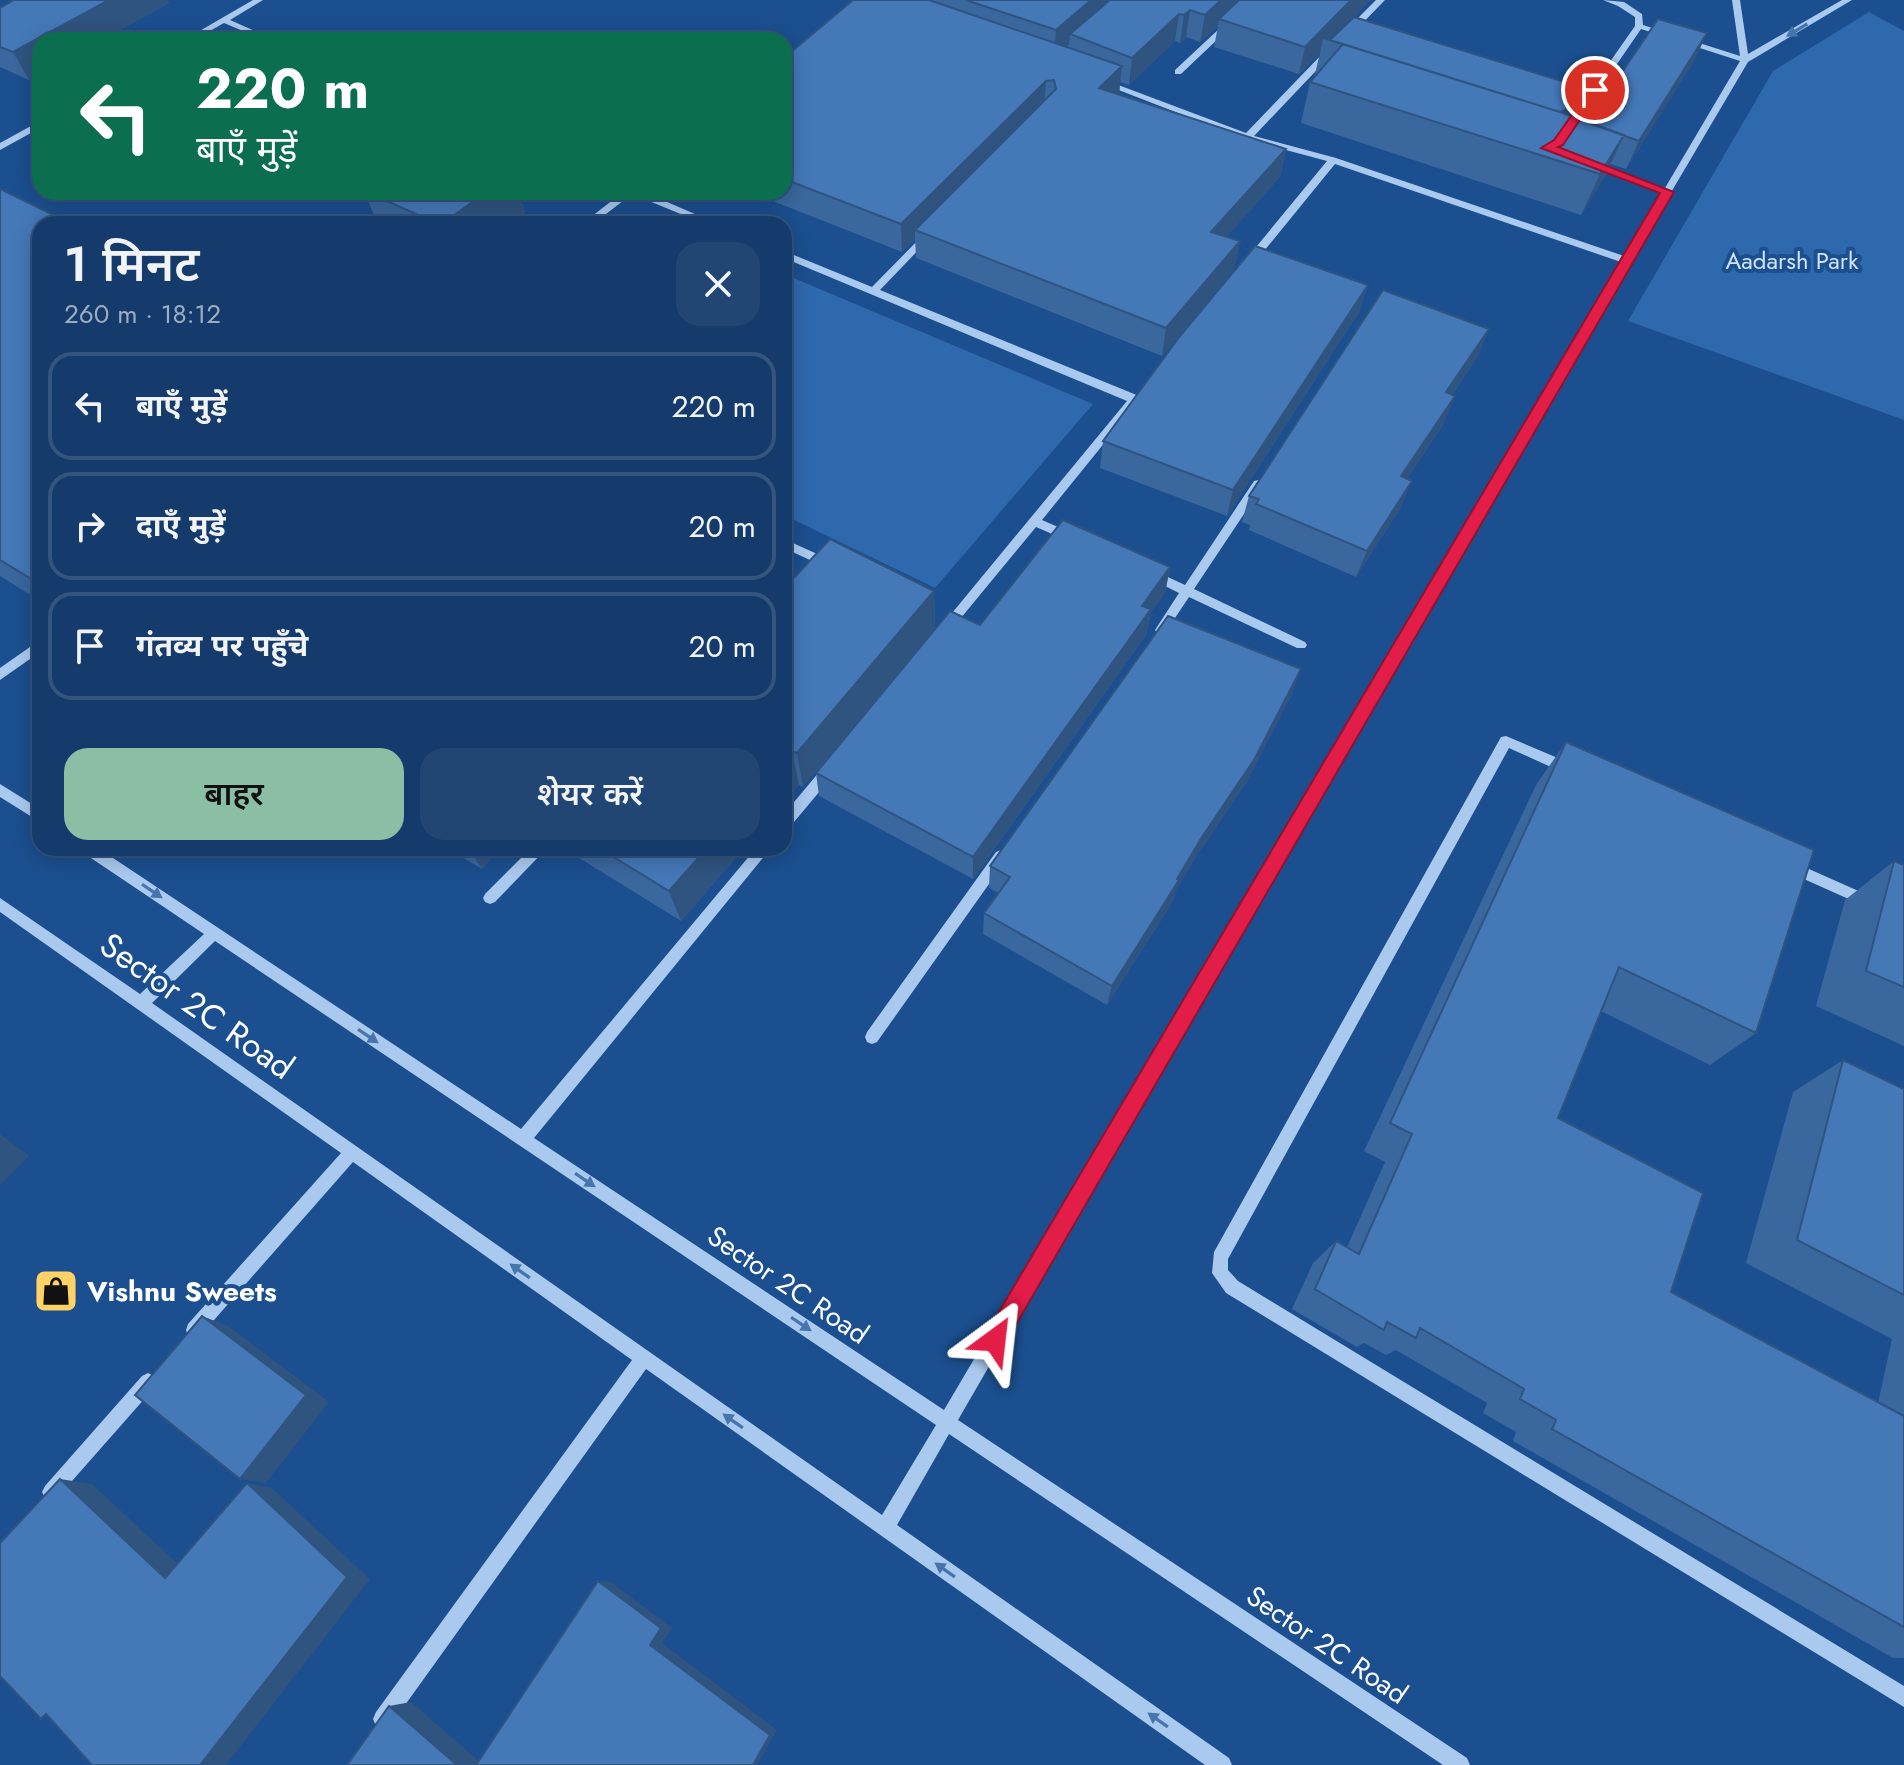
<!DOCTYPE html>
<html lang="hi">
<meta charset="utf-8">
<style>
body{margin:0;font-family:Jost,"Noto Sans Devanagari",sans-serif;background:#214673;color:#f1f3f6;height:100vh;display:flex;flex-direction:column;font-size:30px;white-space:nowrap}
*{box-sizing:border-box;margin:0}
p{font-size:26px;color:#9dadc1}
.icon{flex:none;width:44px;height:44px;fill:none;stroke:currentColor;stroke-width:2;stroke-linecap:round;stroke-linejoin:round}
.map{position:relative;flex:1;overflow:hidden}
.panel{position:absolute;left:32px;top:216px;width:760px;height:640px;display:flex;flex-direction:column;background:#143b6b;border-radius:24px;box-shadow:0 4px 20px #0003,0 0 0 2px #33557e}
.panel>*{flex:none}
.guide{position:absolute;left:32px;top:32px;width:760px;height:168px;border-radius:24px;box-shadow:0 4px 20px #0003,0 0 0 2px #33557e;background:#0b6e4f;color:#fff;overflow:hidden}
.pin{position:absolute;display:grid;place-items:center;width:68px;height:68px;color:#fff;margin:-34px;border:4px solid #fff;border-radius:50%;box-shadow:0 2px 8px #0007}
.me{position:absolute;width:88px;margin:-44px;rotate:30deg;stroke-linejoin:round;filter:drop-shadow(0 0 6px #0008)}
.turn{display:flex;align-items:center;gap:28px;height:168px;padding:0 32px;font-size:36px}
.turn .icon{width:104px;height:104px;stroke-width:2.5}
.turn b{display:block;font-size:56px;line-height:68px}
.round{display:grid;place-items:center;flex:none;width:84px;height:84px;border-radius:24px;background:#214673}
.head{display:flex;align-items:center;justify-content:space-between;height:136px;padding:0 32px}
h1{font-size:48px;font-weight:600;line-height:60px}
.action{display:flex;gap:16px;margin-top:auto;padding:16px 32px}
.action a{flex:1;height:92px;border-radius:24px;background:#8abfa5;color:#111;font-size:32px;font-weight:600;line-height:92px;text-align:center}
.action a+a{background:#214673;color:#f1f3f6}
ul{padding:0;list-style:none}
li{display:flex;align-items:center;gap:24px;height:108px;margin:0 16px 12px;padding:0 16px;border:4px solid #33557e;border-radius:24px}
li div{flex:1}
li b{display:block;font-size:30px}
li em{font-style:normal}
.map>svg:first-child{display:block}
.green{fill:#2e69ad}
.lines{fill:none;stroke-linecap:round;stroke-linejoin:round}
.minor{fill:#a9c9ee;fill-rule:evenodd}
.wall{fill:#3a679d}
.shaded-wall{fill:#305480}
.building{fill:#4478b7;stroke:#305480;stroke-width:2}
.oneway{fill:#4674ac}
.route{fill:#e11d48;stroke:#92132f;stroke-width:2}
.labels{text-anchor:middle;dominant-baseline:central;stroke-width:8;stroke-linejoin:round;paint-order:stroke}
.far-park-label{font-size:24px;fill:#cfe3fa;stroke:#1b4f8f}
.street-label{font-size:28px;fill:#fff;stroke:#1b4f8f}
.poi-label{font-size:28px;font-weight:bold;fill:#fff;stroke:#1b4f8f;text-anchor:start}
.near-street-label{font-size:34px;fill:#fff;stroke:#1b4f8f}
</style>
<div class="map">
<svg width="1904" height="1765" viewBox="0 0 1904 1765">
<rect width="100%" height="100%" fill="#1b4f8f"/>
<!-- green -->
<path class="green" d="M1869,12l35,19v389l-276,-99 145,-250z
M784,274l309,130 -158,184 -151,-73z"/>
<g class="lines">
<!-- minor -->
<path class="minor" d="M253,0h10l-33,20 45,20h-11l-40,-17 -30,17h-10z
M1250,0h9l-78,74h-6v-4z
M1376,0h9l-34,35h-6v-4z
M1603,0l21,2 18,12 1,11 97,31 -8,-56h8l8,54 94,-54h10l-104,62 -245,415 -545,943 509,338 3,7h-27l-494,-331 -52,91 332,233 3,7h-27l-559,-396 -256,357 -7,3 -7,-3 -3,-7 3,-7 256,-352 -279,-198 -153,174 -6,2 -6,-2 -2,-6 2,-6 153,-171 -341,-241v-14l140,96 64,-60 -122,-82 -2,-4h18l423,281 235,-281h15l-237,290 410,272 677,-1148 -286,-98 -80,98h-8v-4l80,-97 -82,-22 -147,-57 7,-2 141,53 79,-82h6v4l-77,81 82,22 288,98 37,-63 -73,-29 8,-2 69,26 75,-127 -99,-32 -61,89h-6l-2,-2 63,-90v-9l-17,-11zM215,941l721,484 -54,90 -730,-512z
M40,121v7l-40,22v-7z
M623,192h21l74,32h-13l-73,-30 -39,30h-11z
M926,234l3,1v4l-49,51 259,106 1,3 -98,121 32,14v6h-8l-30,-13 -85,103 -4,2 -6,-5 2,-3 184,-223 -343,-143v-7l88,36 51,-52z
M1258,480l6,4 -70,105 111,53 2,3 -2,3h-8l-108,-51 -24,36h-8l-2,-3 2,-3 22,-34 -32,-16 -2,-3 2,-3h8l30,14 69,-104z
M784,539l51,23 2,3 -2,3h-8l-43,-20z
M40,640v12l-40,28v-12z
M1506,736l66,28 2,4 -2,4h-10l-53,-24 -281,511v11l10,11 666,405v21l-678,-414 -14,-20 2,-21 287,-515z
M830,764l5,1 2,4 -2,4 -46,55 -5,2v-16l41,-49z
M0,784l40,25v13l-40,-25z
M531,848h16l-52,54 -5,2 -5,-2 -2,-4 2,-4z
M1001,850l5,2 2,4 -2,4 -129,182 -5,2 -5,-2 -2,-5 2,-5 129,-180z
M1791,861l81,36 2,4 -2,4 -5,2 -5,-2 -76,-34 -2,-4 2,-4z
M148,1373l6,3 3,6 -3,6 -97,110 -6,3 -6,-3 -3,-6 3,-6 97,-110z"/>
</g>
<!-- wall -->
<path class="wall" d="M14,0h153l2,3 -140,77 -29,-13v-59z
M853,0h517l-16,17 221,101 33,-25 99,-60 -13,28 -68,108 -15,-5 -6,12 -24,39 -280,-92 9,-41 4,-4 6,-25 -21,21 -85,-27 4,-21 -18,16 -14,-5 -6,6 -5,-2 -46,44 -9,-3 -1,13 167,54 -6,28 -54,60 14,4 -6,28 -72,87 -246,-98 -1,-19 -13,13 -152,-60h34v-134z
M0,189l40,35v377l-40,-25z
M349,192h170l6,21 -14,11h-133l-10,-23z
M1368,285l-9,27 -132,204 -127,-48 3,-27z
M1489,329l-12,28 -25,38 -8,28 -37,56 -6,28 -45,70 -107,-47 1,-5 -8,-3 7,-26z
M1170,567l-5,26 -14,19 -5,23 -173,244 -154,-83 -3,-23 164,-148z
M784,578l7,3 143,10 1,37 -132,159 -4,-2 -15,17z
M1292,694l-46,89 -51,75 -19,32 -3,11 -66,104 -124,-71 1,-21 15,-20 -10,-5 1,-22z
M1566,742l190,291 -46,32 -109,-54 -43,107 113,174 207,111 14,-64 -146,-76 47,-171 50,-32 61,29v569h-11l-380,-217 3,-9 -33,-19 4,-10 -91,-53 -10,5 -22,-12 -7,4 -65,-38 21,-46 23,-22 11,6 38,-85 -21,-11 172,-366z
M447,848h54l-19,21z
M563,848h181l-63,73z
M1894,861l10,4v181l-88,-40 29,-106z"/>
<!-- shaded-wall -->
<path class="shaded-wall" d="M109,0h58l2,3 -67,37h-62v34l-11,6 -16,-28z
M1091,0h29l-50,34 -1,11 -15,13 2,-28z
M1221,0h25l-27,19 -1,7 -18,16 5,-27z
M1351,0h19l-39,41 -8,-3 -3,15 -21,21 6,-27z
M1190,10l-4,27 -6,6 4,-28z
M1179,14l-4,27 -46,44 3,-27z
M1707,33l-13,28 -68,108 13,-28z
M1122,66l-3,28 -20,-6z
M1046,81l-2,28 -129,121v9l-13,13 -1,-28z
M1581,87l-12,28 -15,23 3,-24z
M1624,135l-19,41 -24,39 19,-41z
M1286,149l-6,28 -74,83 5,-28z
M486,192h33l6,21 -14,11h-69z
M1240,241l-6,28 -72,87 4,-28z
M1368,285l-9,27 -132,204 6,-26z
M1489,329l-12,28 -42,63 11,-28z
M1455,396l-11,27 -53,80 10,-27z
M1412,481l-11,26 -45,70 11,-26z
M1170,567l-5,26 -14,19 -5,23 -173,244v-22l169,-251z
M934,591l1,37 -132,159 -6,-34z
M1301,669l-9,25 -46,89 -51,75 -19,32 -3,11 -66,104 5,-19z
M792,751l7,34 -15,17v-42z
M469,848h32l-19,21z
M707,848h37l-63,73 -12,-30z
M0,1134l29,22 -29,29z
M202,1316l26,10 101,76 -63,81 -26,-4z
M60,1479l32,5 102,95 -29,-1z
M247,1483l25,5 98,91 -144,186h-26z
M598,1581l13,1 61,46 -10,15 115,87 -20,35h-4l-103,-120z
M411,1702l69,60 4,3h-27l-68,-59z"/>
<!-- building -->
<path class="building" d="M14,0h95l-96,52 -13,-5v-39z
M853,0h76l193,66 -23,22 187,61 -75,83 29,9 -74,87 -251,-98 141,-141 -2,-9 -8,1 -145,143 -117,-45v-121z
M966,0h125l-35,30z
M1110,0h111l-16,15 -15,-5 -6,5 -5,-1 -47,44 -62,-24z
M1239,0h112l-46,47 -86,-28z
M1354,17l227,70 -16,23 -5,2 -230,-72z
M1658,19l49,14 -68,108 -64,-23 21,-29 12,4z
M1323,38l237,74 64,23 -24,39 -290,-92 33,-38z
M0,189l72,35h-32v360l-40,-24z
M366,192h120l-44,32h-3z
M1255,246l113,39 -135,205 -130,-49 77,-105z
M1383,290l106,39 -43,63 9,4 -54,80 11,5 -45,70 -111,-47 3,-5 -10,-3z
M1063,520l107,47 -28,39 9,3 -178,248 -157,-84 134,-162 30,14z
M830,539l104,52 -137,162 -5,-2 -8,9v-182l7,3z
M1168,616l133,53 -47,91 -52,77 -25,42 2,1 -67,106 -128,-73 26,-36 -20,-11z
M1566,742l248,108 -58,183 -137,-66 -61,151 145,75 -32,99 233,124v211l-352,-198 4,-9 -36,-21 4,-10 -104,-61 -4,10 -29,-16 -3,8 -69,-41 21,-48 23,13 53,-120 -22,-11z
M599,848h108l-38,43z
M1894,861l10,4v122l-38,-16z
M1843,1060l61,29v206l-107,-55z
M202,1316l104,79 -66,84 -105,-84z
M60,1479l105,99 82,-95 100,94 -147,188h-108l-46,-51 -5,5 -41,-43v-133z
M598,1581l63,47 -11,17 120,90 -17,30h-277z
M389,1706l68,59h-110z"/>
<!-- one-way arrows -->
<defs><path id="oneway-solid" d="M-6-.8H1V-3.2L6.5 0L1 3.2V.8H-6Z" transform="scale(2)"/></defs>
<g class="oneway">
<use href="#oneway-solid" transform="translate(1797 30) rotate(149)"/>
<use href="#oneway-solid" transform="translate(152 891) rotate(34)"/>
<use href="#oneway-solid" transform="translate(368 1036) rotate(34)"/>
<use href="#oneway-solid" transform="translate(585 1180) rotate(34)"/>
<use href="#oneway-solid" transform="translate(520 1271) rotate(-145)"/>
<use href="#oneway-solid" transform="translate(801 1324) rotate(34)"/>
<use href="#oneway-solid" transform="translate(733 1421) rotate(-145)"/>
<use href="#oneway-solid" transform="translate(945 1570) rotate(-145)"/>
<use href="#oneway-solid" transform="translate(1158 1720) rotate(-145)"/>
</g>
<!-- route -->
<path class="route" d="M1591,88l9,2 -37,55 -5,2 116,45 -671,1155 -8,4 -8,-4 -3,-7 3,-8 673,-1139 -119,-45 13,-8z"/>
<!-- icons -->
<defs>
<g id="shop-square" transform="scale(2.3)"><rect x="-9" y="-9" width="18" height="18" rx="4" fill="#ffd166" stroke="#1b4f8f"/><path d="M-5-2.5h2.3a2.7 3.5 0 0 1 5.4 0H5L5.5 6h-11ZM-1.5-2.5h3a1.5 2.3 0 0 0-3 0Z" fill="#111"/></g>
</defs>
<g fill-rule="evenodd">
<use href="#shop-square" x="56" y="1291"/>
</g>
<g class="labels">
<!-- far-park labels -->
<g class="far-park-label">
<text x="1792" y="260">Aadarsh Park</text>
</g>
<!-- street labels -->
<g class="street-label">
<text transform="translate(788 1285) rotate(34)">Sector 2C Road</text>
<text transform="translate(1327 1645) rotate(34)">Sector 2C Road</text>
</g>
<!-- poi labels -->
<g class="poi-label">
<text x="87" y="1291">Vishnu Sweets</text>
</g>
<!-- near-street labels -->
<g class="near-street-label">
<text transform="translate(197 1006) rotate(35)">Sector 2C Road</text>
</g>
</g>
</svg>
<div class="pin" style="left:1595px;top:90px;background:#d93025"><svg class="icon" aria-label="arrive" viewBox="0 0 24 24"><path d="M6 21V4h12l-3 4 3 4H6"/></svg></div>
<svg class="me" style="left:995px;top:1340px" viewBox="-20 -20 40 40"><path d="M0-17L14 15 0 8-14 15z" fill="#e11d48" stroke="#fff" stroke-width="4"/></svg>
<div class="guide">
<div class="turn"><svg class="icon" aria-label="left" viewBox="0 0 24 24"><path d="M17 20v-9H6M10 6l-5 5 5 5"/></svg><div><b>220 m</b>बाएँ मुड़ें</div></div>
</div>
<section class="panel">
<div class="head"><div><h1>1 मिनट</h1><p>260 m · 18:12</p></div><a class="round"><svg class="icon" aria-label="close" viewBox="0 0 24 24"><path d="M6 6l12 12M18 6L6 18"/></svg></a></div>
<ul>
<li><svg class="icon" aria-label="left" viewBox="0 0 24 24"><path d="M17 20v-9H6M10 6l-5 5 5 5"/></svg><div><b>बाएँ मुड़ें</b></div><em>220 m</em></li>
<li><svg class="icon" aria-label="right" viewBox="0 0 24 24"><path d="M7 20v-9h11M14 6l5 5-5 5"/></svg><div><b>दाएँ मुड़ें</b></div><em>20 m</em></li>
<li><svg class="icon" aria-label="arrive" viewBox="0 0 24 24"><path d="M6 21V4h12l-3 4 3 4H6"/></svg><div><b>गंतव्य पर पहुँचे</b></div><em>20 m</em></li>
</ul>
<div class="action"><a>बाहर</a><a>शेयर करें</a></div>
</section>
</div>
